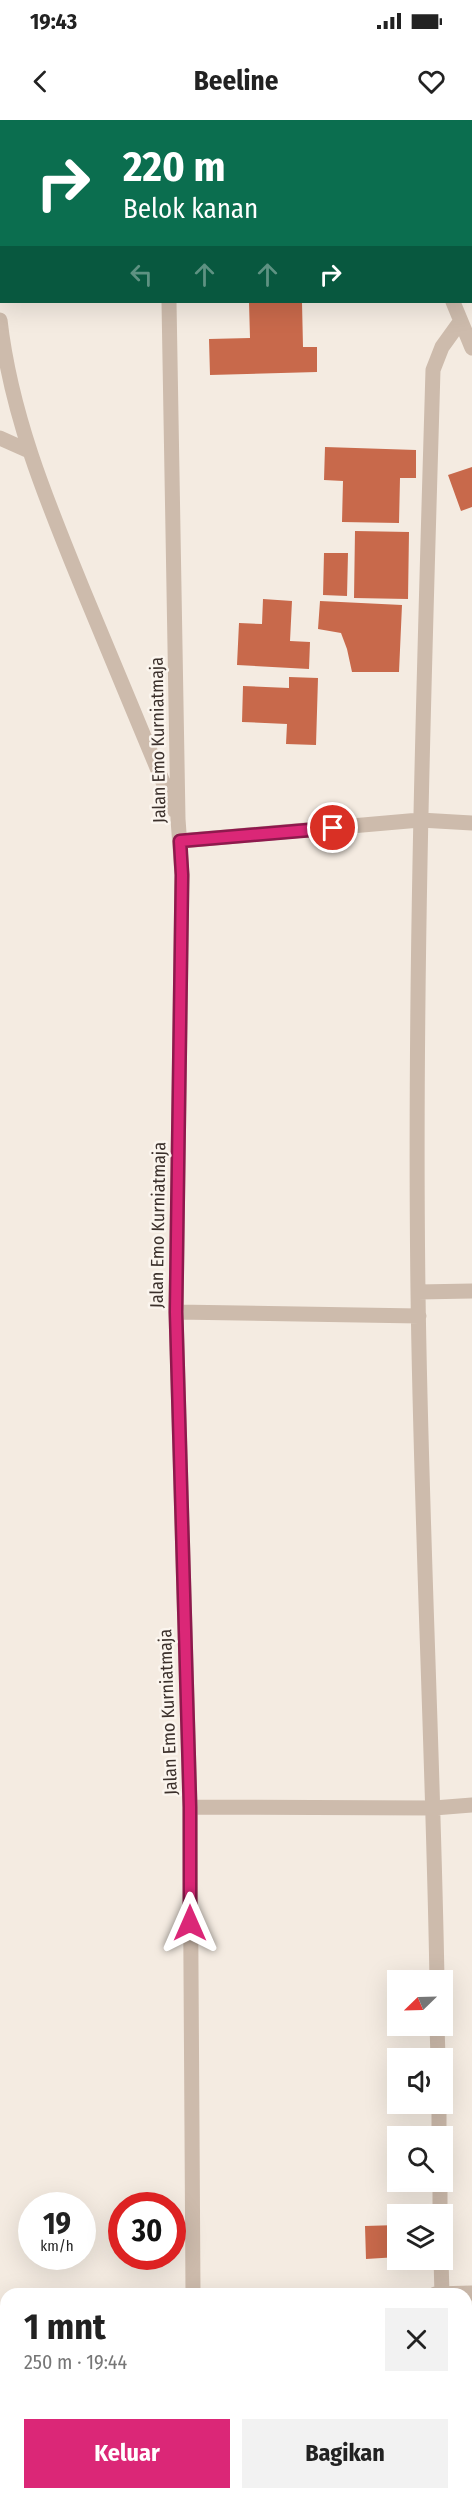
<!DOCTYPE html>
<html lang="id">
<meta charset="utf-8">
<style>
body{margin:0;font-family:"Fira Sans Condensed",sans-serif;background:#f2f2f2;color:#222;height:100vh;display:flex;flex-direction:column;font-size:22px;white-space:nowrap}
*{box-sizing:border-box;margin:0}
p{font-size:20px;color:#767676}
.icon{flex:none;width:33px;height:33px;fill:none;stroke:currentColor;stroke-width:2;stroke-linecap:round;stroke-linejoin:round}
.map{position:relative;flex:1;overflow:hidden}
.details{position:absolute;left:0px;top:2168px;width:472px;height:212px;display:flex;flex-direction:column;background:#fff;border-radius:18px 18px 0 0;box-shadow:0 6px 24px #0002}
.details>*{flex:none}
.guide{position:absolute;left:0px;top:0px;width:472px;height:183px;box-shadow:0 6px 24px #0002;background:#0b6e4f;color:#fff;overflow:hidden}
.needle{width:39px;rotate:247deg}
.tools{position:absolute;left:387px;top:1850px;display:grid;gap:12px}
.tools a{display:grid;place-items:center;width:66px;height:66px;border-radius:0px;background:#fff;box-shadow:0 6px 24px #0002;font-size:30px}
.speed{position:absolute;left:18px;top:2072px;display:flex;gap:12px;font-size:30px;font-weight:700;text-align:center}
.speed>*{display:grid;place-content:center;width:78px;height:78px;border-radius:50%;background:#fff;box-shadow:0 6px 24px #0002;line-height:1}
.speed small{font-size:15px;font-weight:400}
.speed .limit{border:9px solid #d22;background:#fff;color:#111}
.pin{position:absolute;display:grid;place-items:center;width:51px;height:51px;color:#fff;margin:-26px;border:3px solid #fff;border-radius:50%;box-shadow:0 2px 6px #0007}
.me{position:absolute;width:66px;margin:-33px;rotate:0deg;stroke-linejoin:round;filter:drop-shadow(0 0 4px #0008)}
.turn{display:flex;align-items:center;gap:21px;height:126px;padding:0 24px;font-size:27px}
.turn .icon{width:78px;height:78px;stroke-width:2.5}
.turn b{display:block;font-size:42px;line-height:51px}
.lanes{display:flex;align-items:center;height:57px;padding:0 24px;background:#0003;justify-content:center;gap:30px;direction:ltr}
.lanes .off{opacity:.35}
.round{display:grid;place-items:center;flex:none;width:63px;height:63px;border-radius:0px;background:#f2f2f2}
.summary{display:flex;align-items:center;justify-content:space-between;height:102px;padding:0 24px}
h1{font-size:36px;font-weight:700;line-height:45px}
.primary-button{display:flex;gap:12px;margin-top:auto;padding:12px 24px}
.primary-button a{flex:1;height:69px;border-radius:0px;background:#db2777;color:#fff;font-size:24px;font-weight:700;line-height:69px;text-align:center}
.primary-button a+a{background:#f2f2f2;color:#222}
.status{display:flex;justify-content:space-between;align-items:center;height:42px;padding:0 30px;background:#fff;direction:ltr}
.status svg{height:16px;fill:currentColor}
header{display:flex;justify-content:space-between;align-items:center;height:78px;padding:0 24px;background:#fff;font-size:27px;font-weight:700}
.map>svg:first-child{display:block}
.building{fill:#c8694b}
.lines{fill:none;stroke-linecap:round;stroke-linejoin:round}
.minor{stroke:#cdbbac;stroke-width:15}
.route-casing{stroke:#8e194d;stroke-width:15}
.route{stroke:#db2777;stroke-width:10}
.labels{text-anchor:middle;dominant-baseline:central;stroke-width:5;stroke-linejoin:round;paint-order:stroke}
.street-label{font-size:18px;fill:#3b302b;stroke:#fbf5ee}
</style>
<div class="status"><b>19:43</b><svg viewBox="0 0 49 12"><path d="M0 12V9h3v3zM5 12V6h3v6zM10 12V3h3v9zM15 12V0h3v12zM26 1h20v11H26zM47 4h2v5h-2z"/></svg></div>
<header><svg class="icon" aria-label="back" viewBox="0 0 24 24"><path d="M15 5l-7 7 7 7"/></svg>Beeline<svg class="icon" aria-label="heart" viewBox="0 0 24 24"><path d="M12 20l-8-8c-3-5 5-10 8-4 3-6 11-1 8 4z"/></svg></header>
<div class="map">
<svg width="472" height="2378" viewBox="0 0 472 2378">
<rect width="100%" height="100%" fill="#f4ebe1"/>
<!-- building -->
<path class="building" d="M249,182h53l1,45h14v25l-107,3 -1,-36 41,-1z
M325,327l91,3v28h-16l-1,45 -57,-1 1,-41 -19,-1z
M472,347v40l-11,4 -13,-36z
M355,411l54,1 -1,67 -54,-1z
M324,433h24l-1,43 -24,-1z
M263,479l29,2 -2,40 20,1 -1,27 -72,-4 2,-42 23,1z
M320,481l82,4 -3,67h-47l-5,-23 -6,-16 -23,-4z
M289,557l29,1 -2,67 -30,-1 1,-20 -45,-2 1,-36 46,2z
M398,2105v32l-32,2 -1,-33z"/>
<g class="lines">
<!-- minor -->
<path class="minor" d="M390,0l1,2
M258,2l3,-2
M0,174l2,-3
M169,182l9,517 4,56 -6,437 14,495 3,487
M453,182l19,46
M0,200c11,96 48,184 84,272 30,73 61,146 91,219
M0,318l29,13
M180,721l240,-21 52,3
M418,1172l54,-1
M176,1192l243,4
M190,1687l244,1 38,-3
M437,1860c-4,-229 -16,-459 -19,-688 -4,-307 6,-615 15,-922l9,-23 18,-25
M437,1905l1,33
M439,1983v33
M440,2061v33
M441,2139l1,35
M435,2174l37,-1
M184,2378l1,-5
M430,2378v-5"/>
</g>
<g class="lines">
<!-- route casing -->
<g class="route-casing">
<path id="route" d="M190,1803v-116l-14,-495 6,-437 -2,-34 153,-13"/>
</g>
<!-- route -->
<use href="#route" class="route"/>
</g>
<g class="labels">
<!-- street labels -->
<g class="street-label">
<text transform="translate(158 620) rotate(-91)">Jalan Emo Kurniatmaja</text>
<text transform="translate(158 1105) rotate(-89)">Jalan Emo Kurniatmaja</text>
<text transform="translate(168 1592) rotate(-92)">Jalan Emo Kurniatmaja</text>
</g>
</g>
</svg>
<div class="tools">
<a><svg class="needle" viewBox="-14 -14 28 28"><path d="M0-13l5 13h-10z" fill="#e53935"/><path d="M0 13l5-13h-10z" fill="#767676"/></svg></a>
<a><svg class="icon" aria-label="sound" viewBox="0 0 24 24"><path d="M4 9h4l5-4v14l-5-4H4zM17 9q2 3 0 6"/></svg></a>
<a><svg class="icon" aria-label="search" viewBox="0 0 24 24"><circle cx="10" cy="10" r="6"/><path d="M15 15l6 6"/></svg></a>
<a><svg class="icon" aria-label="layers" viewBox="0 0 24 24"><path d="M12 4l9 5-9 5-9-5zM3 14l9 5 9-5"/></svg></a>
</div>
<div class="speed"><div>19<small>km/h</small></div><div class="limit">30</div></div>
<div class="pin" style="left:333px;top:708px;background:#d93025"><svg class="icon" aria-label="arrive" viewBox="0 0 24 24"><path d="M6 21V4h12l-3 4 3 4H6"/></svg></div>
<svg class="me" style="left:190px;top:1803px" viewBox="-20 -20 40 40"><path d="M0-17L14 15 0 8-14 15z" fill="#db2777" stroke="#fff" stroke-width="4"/></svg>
<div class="guide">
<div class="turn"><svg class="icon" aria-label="right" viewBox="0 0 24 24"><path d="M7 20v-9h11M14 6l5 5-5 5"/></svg><div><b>220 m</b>Belok kanan</div></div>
<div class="lanes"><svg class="icon off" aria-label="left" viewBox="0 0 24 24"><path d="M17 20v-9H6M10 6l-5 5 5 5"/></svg><svg class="icon off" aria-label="ahead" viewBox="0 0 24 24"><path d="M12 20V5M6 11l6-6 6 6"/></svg><svg class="icon off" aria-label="ahead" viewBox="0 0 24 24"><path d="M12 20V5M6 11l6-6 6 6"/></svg><svg class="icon" aria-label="right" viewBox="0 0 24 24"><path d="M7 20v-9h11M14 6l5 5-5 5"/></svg></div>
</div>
<section class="details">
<div class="summary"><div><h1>1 mnt</h1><p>250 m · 19:44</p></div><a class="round"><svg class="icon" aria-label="close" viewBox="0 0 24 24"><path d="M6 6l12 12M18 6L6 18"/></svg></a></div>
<div class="primary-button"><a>Keluar</a><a>Bagikan</a></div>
</section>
</div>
